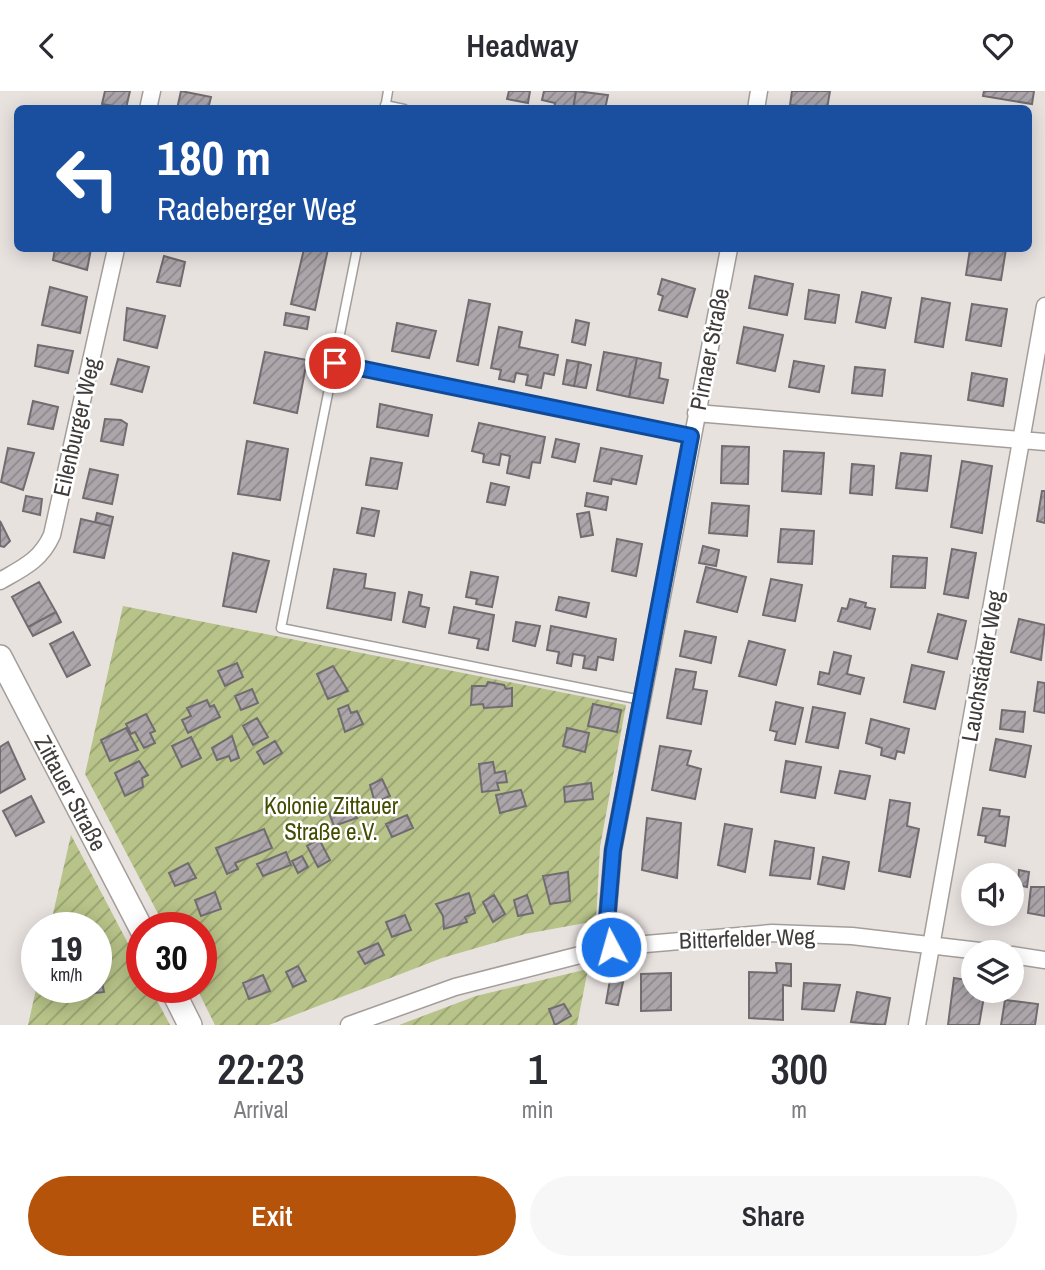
<!DOCTYPE html>
<meta charset="utf-8">
<style>
body{margin:0;font-family:"Archivo Narrow",sans-serif;background:#f7f7f7;color:#2b2b33;height:100vh;display:flex;flex-direction:column;font-size:26px;white-space:nowrap}
*{box-sizing:border-box;margin:0}
p{font-size:23px;color:#7c7c81}
.icon{flex:none;width:38px;height:38px;fill:none;stroke:currentColor;stroke-width:2;stroke-linecap:round;stroke-linejoin:round}
.map{position:relative;height:934px;overflow:hidden}
.sheet{display:flex;flex-direction:column;background:#fff;flex:1}
.sheet>*{flex:none}
.hud{position:absolute;left:14px;top:14px;width:1018px;height:147px;border-radius:10px;box-shadow:0 4px 18px #0003;background:#1a4fa0;color:#fff;overflow:hidden}
.controls{position:absolute;left:961px;top:772px;display:grid;gap:14px}
.controls a{display:grid;place-items:center;width:63px;height:63px;border-radius:50%;background:#fff;box-shadow:0 4px 18px #0003;font-size:35px}
.speed{position:absolute;left:21px;top:821px;display:flex;gap:14px;font-size:35px;font-weight:700;text-align:center}
.speed>*{display:grid;place-content:center;width:91px;height:91px;border-radius:50%;background:#fff;box-shadow:0 4px 18px #0003;line-height:1}
.speed small{font-size:18px;font-weight:400}
.speed .limit{border:10px solid #d22;background:#fff;color:#111}
.pin{position:absolute;display:grid;place-items:center;width:60px;height:60px;color:#fff;margin:-30px;border:4px solid #fff;border-radius:50%;box-shadow:0 2px 7px #0007}
.me{position:absolute;width:77px;margin:-38px;rotate:354deg;stroke-linejoin:round;filter:drop-shadow(0 0 5px #0008)}
.turn{display:flex;align-items:center;gap:24px;height:147px;padding:0 28px;font-size:32px}
.turn .icon{width:91px;height:91px;stroke-width:2.5}
.turn b{display:block;font-size:49px;line-height:60px}
.eta{display:flex;justify-content:space-evenly;align-items:center;height:119px;text-align:center}
.eta b{font-size:42px;font-weight:600;line-height:49px}
.action{display:flex;gap:14px;margin-top:auto;padding:14px 28px}
.action a{flex:1;height:80px;border-radius:42px;background:#b45309;color:#fff;font-size:28px;font-weight:600;line-height:80px;text-align:center}
.action a+a{background:#f7f7f7;color:#2b2b33}
header{display:flex;justify-content:space-between;align-items:center;height:91px;padding:0 28px;background:#fff;font-size:32px;font-weight:600}
.map>svg:first-child{display:block}
.garden{fill:url(#garden-furrows)}
.building{fill:url(#building-hatch);stroke:#716c70;stroke-width:2}
.lines{fill:none;stroke-linecap:round;stroke-linejoin:round}
.lane-casing{stroke:#a49e9b;stroke-width:11}
.street-casing{stroke:#a49e9b;stroke-width:19}
.secondary-casing{stroke:#a49e9b;stroke-width:26}
.lane{stroke:#fff;stroke-width:8}
.street{stroke:#fff;stroke-width:16}
.secondary{stroke:#fff;stroke-width:23}
.route-casing{stroke:#114b97;stroke-width:18}
.route{stroke:#1a73e8;stroke-width:12}
.labels{text-anchor:middle;dominant-baseline:central;stroke-width:5;stroke-linejoin:round;paint-order:stroke}
.street-label{font-size:23px;fill:#3f3c3b;stroke:#fff}
.park-label{font-size:23px;fill:#434c00;stroke:#fff}
</style>
<header><svg class="icon" aria-label="back" viewBox="0 0 24 24"><path d="M15 5l-7 7 7 7"/></svg>Headway<svg class="icon" aria-label="heart" viewBox="0 0 24 24"><path d="M12 20l-8-8c-3-5 5-10 8-4 3-6 11-1 8 4z"/></svg></header>
<div class="map">
<svg width="1045" height="934" viewBox="0 0 1045 934">
<defs>
<pattern id="garden-furrows" width="10" height="10" patternUnits="userSpaceOnUse" patternTransform="scale(1.75)"><rect width="10" height="10" fill="#b7c388"/><path d="M-1 1l2-2M0 10L10 0M9 11l2-2" fill="none" stroke="#96a070"/></pattern>
<pattern id="building-hatch" width="6" height="6" patternUnits="userSpaceOnUse" patternTransform="scale(1.75)"><rect width="6" height="6" fill="#aca6aa"/><path d="M-1 1l2-2M0 6l6-6M5 7l2-2" fill="none" stroke="#8d888c"/></pattern>
</defs>
<rect width="100%" height="100%" fill="#e8e2df"/>
<!-- garden -->
<path class="garden" d="M123,515l503,99 -26,142 -4,74 -71,13 -83,24 -173,67h-54l-19,-38h5v-60h-36l-80,-153z
M71,744l71,135v17h8l20,38h-142l9,-40 59,2v-60h-46z
M588,878l-11,56h-178l77,-29z"/>
<!-- building -->
<path class="building" d="M105,0h25l-4,17 -24,-4z
M181,0l30,6 -3,12h-31z
M509,0h21l-2,12 -21,-4z
M544,0h32l-3,18h-19l1,-6 -13,-3z
M576,0l32,4 -3,14h-32z
M792,0h38l-3,18 -37,-4z
M984,0h50l-2,13 -49,-8z
M55,158h36l-4,21 -34,-10z
M304,158h24l-13,61 -24,-6z
M970,158h36l-5,31 -35,-5z
M164,165l21,6 -5,24 -23,-4z
M755,185l38,8 -6,31 -38,-7z
M662,188l33,10 -8,28 -28,-7 4,-14 -5,-2z
M50,196l37,10 -7,36 -38,-8z
M809,199l30,5 -4,28 -30,-4z
M862,201l29,6 -6,30 -29,-6z
M922,207l28,5 -7,44 -28,-5z
M469,209l21,4 -12,61 -21,-4z
M972,213l35,5 -6,37 -35,-6z
M127,217l38,8 -8,32 -33,-8z
M286,222l23,4 -2,12 -23,-4z
M576,229l13,3 -4,22 -13,-3z
M397,232l39,8 -7,27 -37,-7z
M499,236l23,5 -3,15 39,8 -4,20 -10,-2 -3,15 -15,-3 2,-10 -12,-2 -2,9 -15,-3 2,-9 -10,-2z
M744,236l39,8 -8,36 -38,-8z
M38,254l35,6 -5,22 -33,-7z
M265,261l42,8 -10,53 -43,-10z
M604,261l33,6 -8,39 -32,-7z
M637,267l24,5 -2,15 9,2 -5,23 -34,-6z
M118,268l31,8 -7,25 -31,-8z
M567,269l12,2 -5,24 -11,-2z
M794,270l30,5 -5,26 -30,-5z
M579,271l12,3 -5,23 -12,-2z
M855,276l30,3 -3,26 -30,-3z
M972,282l35,6 -4,27 -35,-6z
M33,310l25,6 -5,22 -25,-5z
M380,313l52,11 -4,21 -51,-9z
M105,328l16,1 6,4 -4,21 -22,-4z
M479,332l66,14 -5,26 -8,-1 -3,16 -22,-5 3,-17 -9,-2 -2,11 -16,-3 1,-8 -12,-3z
M556,348l23,5 -4,18 -23,-5z
M247,350l41,8 -8,51 -42,-6z
M722,355l27,1 -1,37 -27,-1z
M8,357l26,5 -11,37 -22,-8z
M601,357l41,8 -6,28 -24,-5 -1,5 -17,-3z
M784,360l40,2 -3,41 -39,-3z
M901,362l30,3 -4,35 -31,-3z
M371,367l31,5 -5,26 -31,-4z
M962,370l30,5 -10,67 -31,-6z
M852,373l22,2 -2,29 -22,-2z
M90,378l28,6 -6,29 -29,-6z
M491,392l18,4 -4,18 -18,-3z
M1042,400h3v32l-8,-2z
M587,402l21,4 -2,13 -21,-4z
M26,405l16,3 -2,16 -17,-4z
M712,412l37,3 -2,30 -38,-3z
M362,417l17,3 -5,25 -17,-3z
M589,421l4,23 -12,2 -4,-23z
M97,422l16,4 -2,9 -16,-4z
M81,428l30,7 -7,32 -30,-6z
M0,430l10,20 -6,6 -4,-1z
M781,438l33,2 -2,33 -34,-2z
M617,448l25,5 -6,32 -24,-5z
M703,455l16,4 -3,16 -17,-3z
M952,458l24,4 -8,45 -24,-4z
M233,462l36,8 -13,51 -33,-6z
M893,465l34,2 -2,30 -34,-1z
M706,476l40,10 -9,35 -40,-10z
M334,478l32,5 -2,14 31,5 -4,27 -64,-12z
M471,481l27,5 -6,30 -16,-3 1,-5 -11,-2z
M771,488l31,6 -7,36 -32,-6z
M39,491l17,30 -28,15 -16,-30z
M409,501l13,3 -2,11 9,2 -4,19 -22,-5z
M559,506l30,6 -3,14 -30,-7z
M850,508l16,4 -1,4 10,2 -5,20 -32,-8 4,-13 5,1z
M454,516l40,8 -6,35 -11,-2 2,-9 -30,-6z
M56,521l5,10 -28,14 -5,-9z
M938,523l28,7 -9,38 -29,-7z
M1019,528l26,6 -4,35 -30,-8z
M516,531l24,4 -5,20 -22,-5z
M551,535l65,13 -3,21 -15,-3 -2,13 -13,-2 2,-12 -12,-2 -2,12 -14,-3 2,-11 -12,-2z
M685,540l31,6 -5,26 -31,-7z
M73,541l17,33 -23,12 -17,-33z
M749,550l36,9 -9,35 -37,-9z
M834,561l17,4 -4,18 17,4 -4,16 -42,-10 2,-12 9,2z
M237,572l6,14 -18,9 -7,-15z
M912,574l32,7 -9,37 -31,-7z
M333,575l15,25 -20,8 -11,-25z
M676,578l20,3 -3,17 14,2 -6,33 -34,-6z
M488,591l16,3 2,4 6,-1v18l-28,2 -1,-4 -12,1 1,-19h14z
M1038,591l7,1v30l-11,-2z
M252,598l6,14 -17,7 -6,-14z
M207,609l3,7 4,-2 6,12 -32,16 -6,-13 9,-4 -4,-8z
M776,611l27,6 -8,36 -20,-4 2,-8 -7,-2z
M593,613l28,6 -4,22 -29,-6z
M348,614l3,8 6,-2 6,13 -18,8 -7,-23z
M813,616l32,6 -7,35 -32,-6z
M1002,619l23,2 -2,20 -23,-3z
M146,623l9,17 -5,2 5,10 -11,5 -9,-16 -4,2 -5,-10z
M257,627l11,19 -15,8 -10,-19z
M871,628l38,10 -5,24 -7,-2 -2,8 -14,-4 1,-7 -16,-5z
M126,637l12,22 -28,11 -9,-21z
M567,637l22,5 -4,19 -22,-6z
M232,645l7,22 -8,3 -2,-5 -12,4 -5,-12z
M191,646l10,21 -19,9 -10,-21z
M996,648l35,7 -6,31 -35,-7z
M275,650l7,12 -18,11 -7,-12z
M8,651l17,37 -25,14v-46z
M660,655l31,5 -4,14 14,4 -6,30 -43,-9z
M139,670l9,14 -6,3 1,9 -18,9 -10,-23z
M786,670l35,6 -6,31 -34,-6z
M493,671l2,11 10,-2 2,11 -10,1 2,7 -17,2 -3,-28z
M840,680l30,5 -5,23 -30,-6z
M382,688l8,17 -15,7 -5,-18z
M591,692l2,16 -28,3 -1,-15z
M521,699l5,16 -26,7 -4,-18z
M31,705l13,26 -28,14 -13,-25z
M890,709l20,3 -3,23 12,3 -9,48 -31,-6z
M352,714l5,13 -23,8 -5,-13z
M983,717l17,2 -1,6 10,1 -4,29 -20,-4 1,-6 -8,-1z
M407,724l6,13 -21,9 -6,-13z
M647,727l34,5 -4,55 -35,-8z
M725,733l27,5 -7,43 -27,-7z
M264,738l8,19 -37,15 3,6 -11,5 -11,-26z
M319,748l11,21 -12,7 -11,-21z
M775,750l39,7 -4,31 -40,-4z
M286,761l5,13 -28,11 -6,-12z
M302,765l6,11 -10,6 -6,-12z
M823,766l26,5 -5,27 -26,-5z
M188,772l8,15 -21,8 -6,-13z
M1019,779l10,2 -2,15 -9,-2z
M568,781l2,29 -20,3 -7,-28z
M1031,796h14v29l-17,-3z
M215,801l6,17 -20,7 -6,-16z
M469,802l6,20 -10,4 2,5 -23,7 -1,-13 -7,-12z
M494,804l11,19 -12,8 -10,-20z
M527,804l6,18 -15,3 -4,-16z
M405,824l6,15 -19,7 -6,-15z
M378,852l6,12 -19,9 -7,-12z
M776,872l15,1v22l-8,-1v35l-34,-2v-46l28,1z
M298,875l8,15 -13,6 -7,-15z
M100,882l4,19 -16,2 -1,-7h9v-13z
M671,882v37l-30,1v-37z
M263,884l7,16 -21,8 -6,-16z
M954,887l19,3v10h12l-6,34h-31z
M610,889l13,2 -5,23 -12,-2z
M804,892l36,2 -6,26 -32,-2z
M857,901l33,6 -5,27 -34,-3z
M1005,909l33,4 -3,21h-34z
M564,913l7,12 -16,9 -6,-16z"/>
<g class="lines">
<!-- lane casing -->
<g class="lane-casing">
<path id="lane" d="M385,14l19,4
M385,18l3,-18
M357,158l-76,379 360,72
M335,272l356,74"/>
</g>
<!-- street casing -->
<g class="street-casing">
<path id="street" d="M148,18l4,-18
M756,18l3,-18
M696,322l349,29
M0,490c23,-13 41,-21 52,-46l64,-286
M611,856l-4,-26 6,-71 116,-601
M1012,864l33,5
M349,934l106,-38 156,-40 161,-14 80,3 136,16
M917,934l128,-719"/>
</g>
<!-- secondary casing -->
<g class="secondary-casing">
<path id="secondary" d="M0,566l142,273
M171,896l19,38"/>
</g>
<!-- lane -->
<use href="#lane" class="lane"/>
<!-- street -->
<use href="#street" class="street"/>
<!-- secondary -->
<use href="#secondary" class="secondary"/>
</g>
<g class="lines">
<!-- route casing -->
<g class="route-casing">
<path id="route" d="M335,272l356,73 -78,414 -6,71 4,26"/>
</g>
<!-- route -->
<use href="#route" class="route"/>
</g>
<g class="labels">
<!-- street labels -->
<g class="street-label">
<text transform="translate(709 258) rotate(-79)">Pirnaer Straße</text>
<text transform="translate(76 336) rotate(-77)">Eilenburger Weg</text>
<text transform="translate(982 575) rotate(-80)">Lauchstädter Weg</text>
<text transform="translate(71 702) rotate(62)">Zittauer Straße</text>
<text transform="translate(747 847) rotate(-2)">Bitterfelder Weg</text>
</g>
<!-- park labels -->
<g class="park-label">
<text x="331" y="714">Kolonie Zittauer<tspan x="331" dy="26">Straße e.V.</tspan></text>
</g>
</g>
</svg>
<div class="controls">
<a><svg class="icon" aria-label="sound" viewBox="0 0 24 24"><path d="M4 9h4l5-4v14l-5-4H4zM17 9q2 3 0 6"/></svg></a>
<a><svg class="icon" aria-label="layers" viewBox="0 0 24 24"><path d="M12 4l9 5-9 5-9-5zM3 14l9 5 9-5"/></svg></a>
</div>
<div class="speed"><div>19<small>km/h</small></div><div class="limit">30</div></div>
<div class="pin" style="left:335px;top:272px;background:#d93025"><svg class="icon" aria-label="arrive" viewBox="0 0 24 24"><path d="M6 21V4h12l-3 4 3 4H6"/></svg></div>
<svg class="me" style="left:611px;top:856px" viewBox="-20 -20 40 40"><circle r="17" fill="#1a73e8" stroke="#fff" stroke-width="3"/><path d="M0-11L8 9 0 5-8 9z" fill="#fff"/></svg>
<div class="hud">
<div class="turn"><svg class="icon" aria-label="left" viewBox="0 0 24 24"><path d="M17 20v-9H6M10 6l-5 5 5 5"/></svg><div><b>180 m</b>Radeberger Weg</div></div>
</div>
</div>
<section class="sheet">
<div class="eta">
<div><b>22:23</b><p>Arrival</p></div>
<div><b>1</b><p>min</p></div>
<div><b>300</b><p>m</p></div>
</div>
<div class="action"><a>Exit</a><a>Share</a></div>
</section>
